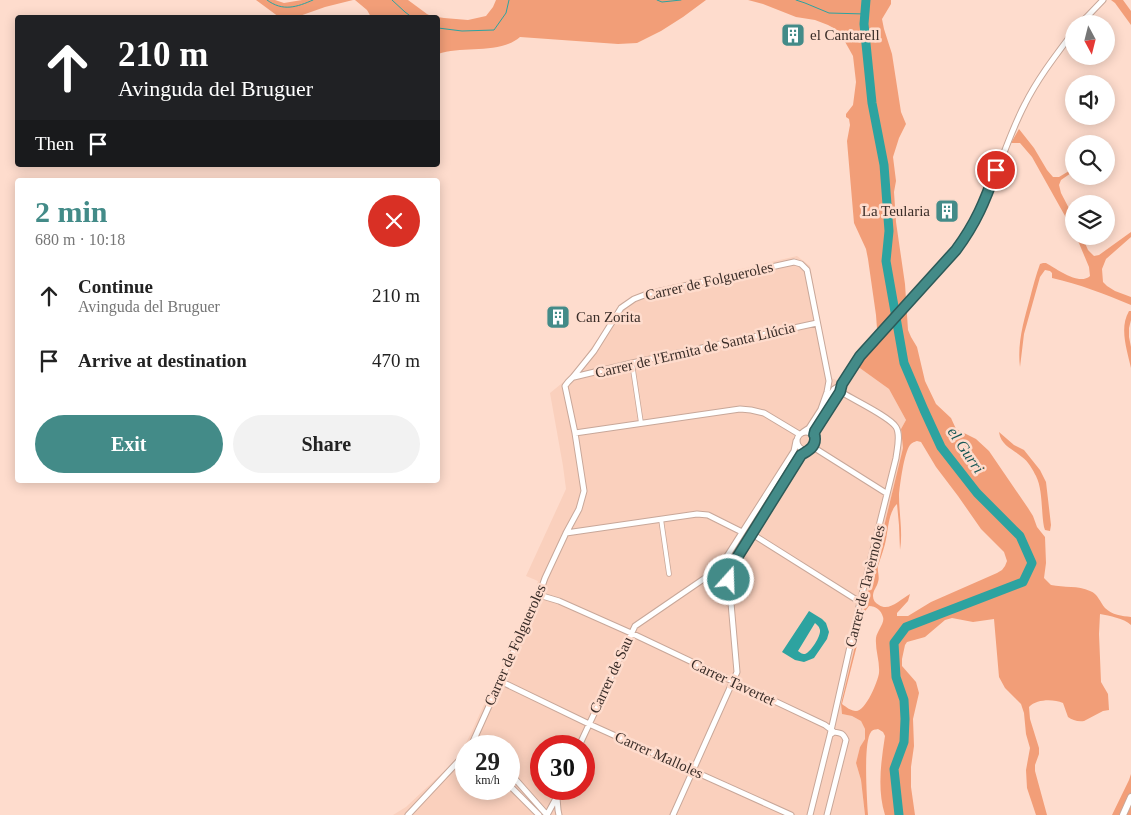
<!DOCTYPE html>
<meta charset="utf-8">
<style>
body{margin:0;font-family:"Times New Roman",serif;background:#f2f2f2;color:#222;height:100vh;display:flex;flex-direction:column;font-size:19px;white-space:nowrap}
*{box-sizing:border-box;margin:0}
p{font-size:16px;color:#767676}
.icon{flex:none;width:28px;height:28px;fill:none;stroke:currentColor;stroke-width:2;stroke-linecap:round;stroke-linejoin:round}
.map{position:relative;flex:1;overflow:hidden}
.side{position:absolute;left:15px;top:178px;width:425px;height:305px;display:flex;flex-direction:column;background:#fff;border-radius:5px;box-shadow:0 2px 12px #0003}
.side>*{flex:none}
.hud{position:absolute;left:15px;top:15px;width:425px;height:152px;border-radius:5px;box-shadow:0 2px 12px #0003;background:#202124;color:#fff;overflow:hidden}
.needle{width:32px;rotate:173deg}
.controls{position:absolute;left:1065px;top:15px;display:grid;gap:10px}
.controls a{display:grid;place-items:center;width:50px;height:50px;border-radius:50%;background:#fff;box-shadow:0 2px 12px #0003;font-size:25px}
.speed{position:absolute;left:455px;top:735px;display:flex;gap:10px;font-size:25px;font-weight:700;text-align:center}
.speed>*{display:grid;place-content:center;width:65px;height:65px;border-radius:50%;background:#fff;box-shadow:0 2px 12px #0003;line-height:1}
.speed small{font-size:12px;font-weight:400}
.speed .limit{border:8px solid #d22;background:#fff;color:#111}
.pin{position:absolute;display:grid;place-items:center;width:42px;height:42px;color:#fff;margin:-21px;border:2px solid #fff;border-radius:50%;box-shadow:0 1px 5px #0007}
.me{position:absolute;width:55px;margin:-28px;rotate:20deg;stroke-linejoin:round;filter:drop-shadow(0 0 4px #0008)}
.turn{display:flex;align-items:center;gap:18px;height:105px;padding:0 20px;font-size:22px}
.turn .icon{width:65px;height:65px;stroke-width:2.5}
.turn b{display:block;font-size:35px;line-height:42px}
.then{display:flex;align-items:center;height:48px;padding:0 20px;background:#0003;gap:10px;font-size:19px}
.round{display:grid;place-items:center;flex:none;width:52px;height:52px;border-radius:26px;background:#f2f2f2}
.headline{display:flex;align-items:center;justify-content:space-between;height:85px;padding:0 20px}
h1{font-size:30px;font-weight:700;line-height:38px;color:#438b88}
.primary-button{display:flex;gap:10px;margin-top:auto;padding:10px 20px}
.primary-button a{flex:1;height:58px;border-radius:30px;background:#438b88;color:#fff;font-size:20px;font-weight:700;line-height:58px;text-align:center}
.primary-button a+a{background:#f2f2f2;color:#222}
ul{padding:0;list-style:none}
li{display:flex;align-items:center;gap:15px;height:65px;padding:0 20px}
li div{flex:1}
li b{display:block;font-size:19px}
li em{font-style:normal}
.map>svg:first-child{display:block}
.built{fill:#fad0bd;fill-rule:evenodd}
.green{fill:#f29e78;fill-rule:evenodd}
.water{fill:#2da3a0;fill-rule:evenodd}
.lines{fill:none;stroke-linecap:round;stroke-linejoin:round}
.stream{stroke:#2da3a0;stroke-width:1}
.river{stroke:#2da3a0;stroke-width:9}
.pedestrian-casing{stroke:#c8a799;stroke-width:5.5}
.minor-casing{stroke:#c8a799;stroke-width:7}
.tertiary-casing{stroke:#c8a799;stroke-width:8}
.pedestrian{stroke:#fff;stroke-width:4}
.minor{stroke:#fff;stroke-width:5}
.tertiary{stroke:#fff;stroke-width:6}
.route-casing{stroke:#2c5a58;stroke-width:12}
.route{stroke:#438b88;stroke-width:9}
.labels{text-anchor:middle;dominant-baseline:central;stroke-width:5;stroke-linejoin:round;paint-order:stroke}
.poi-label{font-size:15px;fill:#3a2d28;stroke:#fedccd;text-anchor:start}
.street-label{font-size:15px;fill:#3a2d28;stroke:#fedccd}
.water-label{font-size:16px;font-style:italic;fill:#185856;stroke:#fedccd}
</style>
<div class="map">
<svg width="1131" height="815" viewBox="0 0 1131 815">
<rect width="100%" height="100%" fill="#fedccd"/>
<!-- built -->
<path class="built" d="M797,256l13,10 21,112 14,5 12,-17 32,23 17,31 -5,9 2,19 -62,256 1,10 10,2 9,5 4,8v10l-5,8 -4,16 5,17 4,35h-472l13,-8 53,-50 12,-24 64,-141 3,-11 -12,-5 40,-87 -3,-23 -13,-73 22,-18 49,-69 13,-9 12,-6zM466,746h43v43h-43zM541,746h43v43h-43z"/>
<!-- green -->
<path class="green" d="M256,0h19l9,3 18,-3h51l-28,7 -31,11 -15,-1z
M355,0h53l19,14 4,2 13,2 24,2 18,-4 7,-9 3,-7h210l-23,17 -22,14 -24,12 -19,1 -98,-7c-21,18 -57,8 -82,17v-36l-67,-1 -4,-7z
M748,0h143v4l-9,15 2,10 8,25 9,58 5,12 -7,14 -6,19 3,24 -2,11 2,30 9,62 3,46 3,7 6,10 8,34 11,23 15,14 5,11 20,10 13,12 39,57 5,8 4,11 8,10 1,26 -2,15 7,7c13,3 27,0 39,6 8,3 10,11 15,17 7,7 17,8 26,9v8c-8,-7 -21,-9 -31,-11l-1,20 2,48 7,12 1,16 -6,1 -19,10c-6,1 -12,-1 -16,-4l-5,-14c-10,-4 -26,-4 -34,4l1,12 9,29v6l-4,11v6l12,44h-11l-9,-27 -1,-18 4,-22 -4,-14 -2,-21 -3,-9 -16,-16 -6,-11 -5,-58 -21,3 -21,-4 -7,2 -20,17 -18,5 -2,3 -3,14v7l14,16 3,11 -6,26 1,27 -3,21v20l4,28h-30c-8,-26 -4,-53 0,-79l-2,-4 -5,-3c-3,1 -5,0 -7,3 -8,10 -4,68 -3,83h-3l-4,-35 -5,-17 4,-16 5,-8v-10l-4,-8 -9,-5 -10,-2 -1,-10 62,-256 -2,-19 5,-9 -17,-31 -32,-23 11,-14 10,-10 -2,-27 -8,-56 -2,-10 -12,-26 -7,-82 3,-16 -1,-6 -3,-2v-3l7,-9 3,-23 -3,-26 -14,-25 -11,-6 -13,-5 -19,-3 -33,-13zM917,441l4,1 15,25 22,29 23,33 23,23 3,9 -2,5 -3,4 -5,3 -66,29 -23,14h-11v-3l11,-12 2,-7c-9,5 -21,18 -31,11 -4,-2 -6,-5 -6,-9 0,-6 4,-9 5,-14 2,-5 -1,-11 0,-16 2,-7 5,-14 7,-22 3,-11 3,-32 12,-40l2,21 1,25c3,-18 -1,-36 -1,-55 1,-11 5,-42 11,-50 3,-3 4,-3 7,-4zM869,606c7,0 12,4 14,11 2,6 -6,14 -7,21 -1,12 4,23 3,35 -1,8 -13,38 -23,38 -5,0 -10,-4 -14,-7l24,-94z
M1111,0h12l8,11v14l-16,-22z
M1019,129l15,19 13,22 6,7h6l15,-9v3l-13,9 -2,5 2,8 13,25v14l-42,-75 -12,-14h-9z
M1131,232v5l-25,22 -4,10 1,13 4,4 8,5 16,6v8c-26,-11 -52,-21 -79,-27v-5l-2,-2 -5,-1 -5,7 -16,57 -4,33c-3,-24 4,-47 10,-69 3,-12 6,-23 10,-34l3,-1h3c11,6 33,23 44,13l-1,-9 -13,-31h6l6,14 6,6 5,-1z
M1129,311h2v9l-2,8v9l2,10v21c-4,-18 -12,-40 -2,-57z
M999,432l15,13 10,5 16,20 6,12 5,43 -1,6 -5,-1 -1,-3c-3,-16 -1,-37 -8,-51 -3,-6 -8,-15 -14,-19 -9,-8 -21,-11 -23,-25z
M1131,774v41h-19l17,-35z"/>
<!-- water -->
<path class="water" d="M809,611l13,8 4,4 3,9 -2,7 -13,19 -10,4 -9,-2 -13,-8zM815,623c3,3 4,3 5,7 1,6 -9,22 -15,24 -4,0 -4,-1 -7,-3z"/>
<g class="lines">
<!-- stream -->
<path class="stream" d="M267,0c16,12 30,7 46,0
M392,0l13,12 8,6
M657,0l5,2 19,-2
M796,0l9,3 24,10 36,1
M438,28l24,3 32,-1 12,-17 3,-13"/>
<!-- river -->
<path class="river" d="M866,0l-2,24 8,79 12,62 5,66 -3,30 18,102 20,47 17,37 36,46 43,43 12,27 -9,19 -117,45 -12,16 2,34 8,23 1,19 -1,23 -10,27 5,46"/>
<!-- pedestrian casing -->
<g class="pedestrian-casing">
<path id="pedestrian" d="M632,363l9,60
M661,519l8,55"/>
</g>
<!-- minor casing -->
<g class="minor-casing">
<path id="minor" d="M1080,24l23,-24
M574,377l58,-14 185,-40
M797 441a9 9 0 1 1 18 0a9 9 0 1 1-18 0Z
M803,432l6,-4 25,-39 8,-5
M575,433l165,-24 11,1 13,3 35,21
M814,436l1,-5 25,-38 2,-9 18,-28 96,-106c9,-13 18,-25 25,-39 16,-35 26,-73 44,-107 13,-26 31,-49 49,-73
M813,447l73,46
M566,533l131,-19 11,1 34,17
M752,534l108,68
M715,571l14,9
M539,595l20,6 72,32 194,92 9,7
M500,681l89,43 202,91
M830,735l30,-133 36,-144c1,-9 5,-23 0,-31 -6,-10 -42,-27 -53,-34l-4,3
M475,737l9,9
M471,746l68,-151 6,-17 21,-45 13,-24 5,-18 -9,-58 -10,-47 3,-4 5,-5 21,-26 27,-43 13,-9 13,-5 147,-32 7,2 6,6 22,111 -2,11 -6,17
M579,746l56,-120 73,-50 14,-12 72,-113 2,-10
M509,772l38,43
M509,785l30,30
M557,798l1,12 1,5
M408,815l58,-62
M547,815l14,-26
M673,815l64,-143 -8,-92 1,-11 71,-114 7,-5
M810,815l20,-80 4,-3c7,1 9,1 12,8l-19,75"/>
</g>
<!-- tertiary casing -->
<g class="tertiary-casing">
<path id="tertiary" d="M1123,815l8,-18"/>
</g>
<!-- pedestrian -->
<use href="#pedestrian" class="pedestrian"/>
<!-- minor -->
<use href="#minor" class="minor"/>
<!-- tertiary -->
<use href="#tertiary" class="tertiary"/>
</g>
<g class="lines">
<!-- route casing -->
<g class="route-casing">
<path id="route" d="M729,580l1,-11 71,-114c6,-4 14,-7 14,-16 0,-8 -2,0 0,-8l25,-39 2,-8 18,-28 96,-106c20,-27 29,-49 40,-80"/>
</g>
<!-- route -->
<use href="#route" class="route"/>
</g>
<!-- icons -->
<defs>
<g id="building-square" transform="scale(1.25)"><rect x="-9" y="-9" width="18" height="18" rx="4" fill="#438b88" stroke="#fedccd"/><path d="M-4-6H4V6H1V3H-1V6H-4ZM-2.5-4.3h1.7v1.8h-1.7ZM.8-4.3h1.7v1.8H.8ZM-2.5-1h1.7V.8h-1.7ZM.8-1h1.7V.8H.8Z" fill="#fff"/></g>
</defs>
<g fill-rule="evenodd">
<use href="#building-square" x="793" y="35"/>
<use href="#building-square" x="947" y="211"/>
<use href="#building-square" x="558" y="317"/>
</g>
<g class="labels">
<!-- poi labels -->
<g class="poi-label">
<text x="810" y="35">el Cantarell</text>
<text x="930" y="211" text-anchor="end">La Teularia</text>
<text x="576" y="317">Can Zorita</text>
</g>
<!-- street labels -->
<g class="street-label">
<text transform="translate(709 281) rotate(-13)">Carrer de Folgueroles</text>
<text transform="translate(695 350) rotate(-13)">Carrer de l'Ermita de Santa Llúcia</text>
<text transform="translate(865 586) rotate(-76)">Carrer de Tavèrnoles</text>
<text transform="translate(515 645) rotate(-66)">Carrer de Folgueroles</text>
<text transform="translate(611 675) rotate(-65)">Carrer de Sau</text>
<text transform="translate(733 682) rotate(25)">Carrer Tavertet</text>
<text transform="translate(659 755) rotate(24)">Carrer Malloles</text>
</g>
<!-- water labels -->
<g class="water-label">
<text transform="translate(966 450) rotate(56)">el Gurri</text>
</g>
</g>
</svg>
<div class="controls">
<a><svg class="needle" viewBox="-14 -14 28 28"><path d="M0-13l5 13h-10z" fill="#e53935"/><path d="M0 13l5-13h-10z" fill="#767676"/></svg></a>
<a><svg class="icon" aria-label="sound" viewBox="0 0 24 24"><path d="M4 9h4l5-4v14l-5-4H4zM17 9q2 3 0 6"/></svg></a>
<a><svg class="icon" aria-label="search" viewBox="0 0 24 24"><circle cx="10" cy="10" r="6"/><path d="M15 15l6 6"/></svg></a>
<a><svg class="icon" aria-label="layers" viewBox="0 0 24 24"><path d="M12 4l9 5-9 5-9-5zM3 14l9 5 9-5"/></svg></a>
</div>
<div class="speed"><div>29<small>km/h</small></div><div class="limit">30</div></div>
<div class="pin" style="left:996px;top:170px;background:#d93025"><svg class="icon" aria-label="arrive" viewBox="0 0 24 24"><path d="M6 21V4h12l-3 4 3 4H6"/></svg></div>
<svg class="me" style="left:729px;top:580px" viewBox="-20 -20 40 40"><circle r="17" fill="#438b88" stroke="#fff" stroke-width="3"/><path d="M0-11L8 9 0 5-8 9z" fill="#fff"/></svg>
<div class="hud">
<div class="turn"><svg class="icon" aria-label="ahead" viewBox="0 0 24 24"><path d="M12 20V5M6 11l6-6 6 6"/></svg><div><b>210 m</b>Avinguda del Bruguer</div></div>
<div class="then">Then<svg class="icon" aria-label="arrive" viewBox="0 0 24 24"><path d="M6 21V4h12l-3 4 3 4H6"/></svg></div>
</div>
<section class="side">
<div class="headline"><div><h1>2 min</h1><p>680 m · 10:18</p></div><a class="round" style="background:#d93025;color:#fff"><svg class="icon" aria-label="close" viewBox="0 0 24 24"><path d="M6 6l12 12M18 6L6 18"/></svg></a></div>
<ul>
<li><svg class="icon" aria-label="ahead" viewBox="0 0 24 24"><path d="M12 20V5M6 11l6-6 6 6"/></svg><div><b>Continue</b><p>Avinguda del Bruguer</p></div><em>210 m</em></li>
<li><svg class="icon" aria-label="arrive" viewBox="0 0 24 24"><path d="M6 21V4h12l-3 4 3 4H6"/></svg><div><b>Arrive at destination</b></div><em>470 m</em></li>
</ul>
<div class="primary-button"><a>Exit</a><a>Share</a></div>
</section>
</div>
